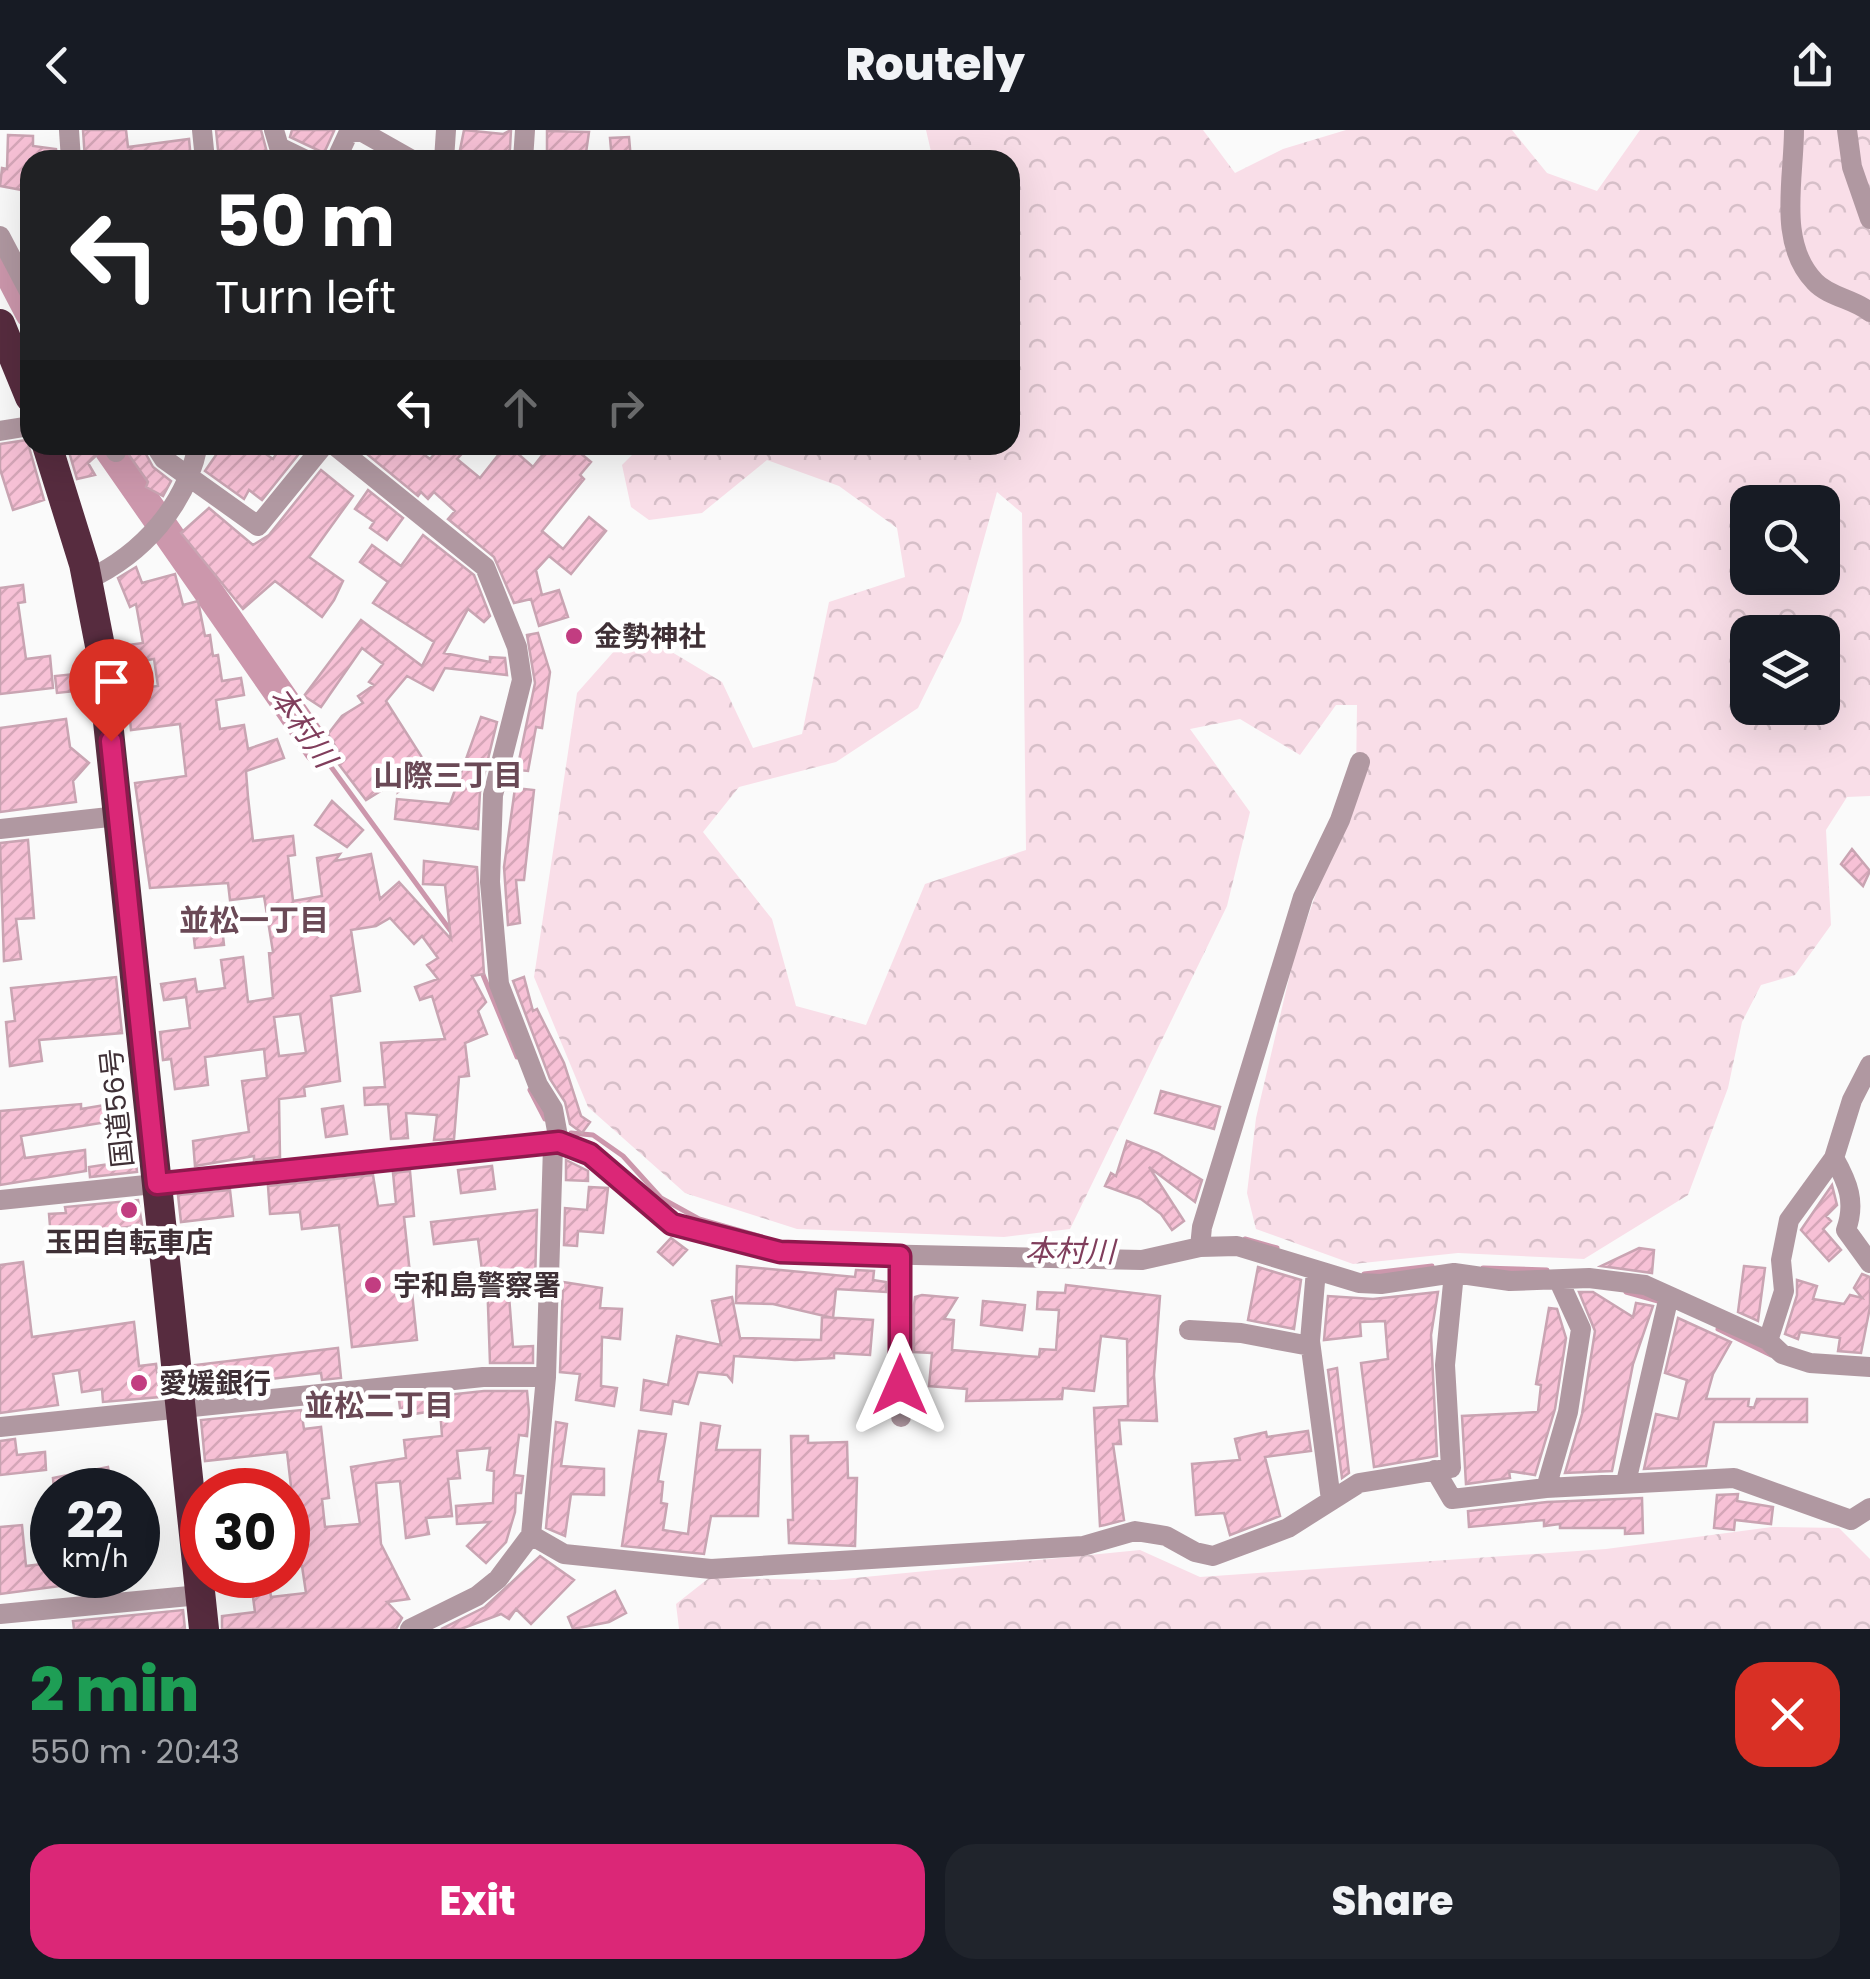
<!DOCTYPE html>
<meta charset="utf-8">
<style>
body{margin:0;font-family:Poppins,"Noto Sans JP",sans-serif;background:#20242c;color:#f1f3f6;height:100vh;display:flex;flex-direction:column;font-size:38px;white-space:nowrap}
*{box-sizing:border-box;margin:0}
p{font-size:32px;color:#9ea1a6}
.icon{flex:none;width:55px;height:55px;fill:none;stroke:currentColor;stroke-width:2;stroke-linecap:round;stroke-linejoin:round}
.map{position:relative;height:1499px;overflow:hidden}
.sheet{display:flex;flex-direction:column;background:#171b24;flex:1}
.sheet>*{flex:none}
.hud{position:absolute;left:20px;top:20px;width:1000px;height:305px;border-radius:30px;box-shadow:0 10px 40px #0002;background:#202124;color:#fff;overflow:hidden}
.tools{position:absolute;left:1730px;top:355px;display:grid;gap:20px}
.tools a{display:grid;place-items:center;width:110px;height:110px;border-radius:20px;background:#171b24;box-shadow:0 10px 40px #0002;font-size:50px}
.speed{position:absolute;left:30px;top:1338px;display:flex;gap:20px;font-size:50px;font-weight:700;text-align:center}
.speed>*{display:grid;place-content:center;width:130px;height:130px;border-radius:50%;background:#171b24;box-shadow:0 10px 40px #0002;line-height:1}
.speed small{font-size:25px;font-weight:400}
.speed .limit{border:15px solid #d22;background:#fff;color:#111}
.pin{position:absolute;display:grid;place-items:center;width:85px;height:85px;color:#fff;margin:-102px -42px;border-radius:50% 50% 50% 0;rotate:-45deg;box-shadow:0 0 10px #0007}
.pin .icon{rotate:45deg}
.me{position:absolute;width:110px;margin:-55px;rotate:0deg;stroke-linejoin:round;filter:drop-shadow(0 0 8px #0008)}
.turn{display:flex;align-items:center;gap:35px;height:210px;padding:0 30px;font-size:45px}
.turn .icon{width:130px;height:130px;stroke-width:2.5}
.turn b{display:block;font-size:70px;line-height:85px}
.lanes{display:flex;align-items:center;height:95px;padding:0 30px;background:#0003;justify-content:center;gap:50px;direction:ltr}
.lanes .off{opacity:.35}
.round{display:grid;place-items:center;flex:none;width:105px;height:105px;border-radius:30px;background:#20242c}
.head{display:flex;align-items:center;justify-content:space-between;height:170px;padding:0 30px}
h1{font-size:60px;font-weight:800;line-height:75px;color:#1e9e55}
.primary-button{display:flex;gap:20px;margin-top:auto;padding:20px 30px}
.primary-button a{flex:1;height:115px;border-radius:30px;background:#db2777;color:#fff;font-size:40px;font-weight:800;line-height:115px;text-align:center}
.primary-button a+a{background:#20242c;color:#f1f3f6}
header{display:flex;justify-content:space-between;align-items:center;height:130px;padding:0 30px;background:#171b24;font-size:45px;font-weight:800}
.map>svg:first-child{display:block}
.forest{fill:url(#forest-crowns);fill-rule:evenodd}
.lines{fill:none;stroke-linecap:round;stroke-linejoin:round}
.stream{stroke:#cc97ac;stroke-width:5}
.river{stroke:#cc97ac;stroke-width:30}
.building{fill:url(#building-hatch);stroke:#c9a4b2;stroke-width:2.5;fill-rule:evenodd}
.minor{stroke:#b098a1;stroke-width:20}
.highway{stroke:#572c3f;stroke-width:30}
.route-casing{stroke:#8e194d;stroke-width:25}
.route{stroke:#db2777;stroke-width:18}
.poi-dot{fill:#c23d81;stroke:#fff;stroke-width:4}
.labels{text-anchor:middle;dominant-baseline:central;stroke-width:9;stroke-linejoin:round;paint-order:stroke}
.poi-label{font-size:28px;font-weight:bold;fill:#3f3036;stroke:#fff;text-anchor:start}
.street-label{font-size:28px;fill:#3f3036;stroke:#fff}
.water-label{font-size:30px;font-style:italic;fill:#803e5c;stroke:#fff}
.neighbourhood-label{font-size:30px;font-weight:bold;fill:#6a4956;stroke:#fff}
</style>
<header><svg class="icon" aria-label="back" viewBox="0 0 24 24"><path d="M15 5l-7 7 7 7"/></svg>Routely<svg class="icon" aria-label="share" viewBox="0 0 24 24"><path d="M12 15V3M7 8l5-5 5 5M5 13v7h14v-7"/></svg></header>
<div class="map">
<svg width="1870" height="1499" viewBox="0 0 1870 1499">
<defs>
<pattern id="forest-crowns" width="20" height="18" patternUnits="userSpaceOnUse" patternTransform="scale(2.5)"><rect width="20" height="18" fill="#f9dee8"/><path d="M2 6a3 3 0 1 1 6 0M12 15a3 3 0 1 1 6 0" fill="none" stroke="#d6bfc8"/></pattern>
<pattern id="building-hatch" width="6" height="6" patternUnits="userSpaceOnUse" patternTransform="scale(2.5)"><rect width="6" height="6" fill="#f7c1d6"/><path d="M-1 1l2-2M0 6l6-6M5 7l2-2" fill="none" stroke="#d5a6b8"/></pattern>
</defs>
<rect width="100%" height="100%" fill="#fafafa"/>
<!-- forest -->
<path class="forest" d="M926,0h277l32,43 48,-24 63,-19h166l35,43 50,18 43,-61h230v666l-23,1 -21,33 5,95 -36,50 -34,10 -19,37 -14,66 -40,107 -104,64 -126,-6 -105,11 -97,-35 -9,-36 9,-75 38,-161 62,-179 1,-73h-21l-36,50 -60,-36 -50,10 60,83 -23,94 -157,323 -66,8 -207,-8 -112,-36 -97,-86 -54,-130 43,-284 47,-53 41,8 57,34 31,66 49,-14 27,-132 76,-25 -8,-49 -58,-42 -72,-26 -65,53 -53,7 -18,-13 -9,-42 20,-20h368v-285h-77zM997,362l25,21 4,337 -101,34 -59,141 -70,-19 -24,-87 -69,-87 36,-45 97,-25 82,-54 43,-87zM1748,372h74v76h-74zM1748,502h74v76h-74z
M1772,1397l67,1 31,31v70h-1191l-3,-25 33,-26 125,2 306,-30 60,27 406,-28z"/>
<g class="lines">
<!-- stream -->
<path class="stream" d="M318,619l135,185
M481,840l36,87
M530,960l15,29
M571,1003l22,2 30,21 38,42 38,21 63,18
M1245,1109l32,9
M1483,1138l64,2
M1364,1144l68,-8
M1626,1162l32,9
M1718,1199l53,26"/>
<!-- river -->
<path class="river" d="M6,137l24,46
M106,315l212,304"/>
</g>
<!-- building -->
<path class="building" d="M83,0h43l2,17 61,-8 2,21h-106z
M216,0h45l8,30h-50z
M292,0h39l3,1 -10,22 -34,-16z
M464,0l39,4 8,-4 -1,19 -6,11h-46z
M547,1l42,1 -4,28h-38z
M8,5l25,1v10l23,3 1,11h-27l-3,31 -27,-5 2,-18 5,1z
M629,7l2,23h-19l-2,-22z
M27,310l17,60 -31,10 -13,-41v-25z
M67,315h31l2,7 -12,11 7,12 -18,4z
M128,315h13l12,22 18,14 -8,15 -17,-9 2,-5 -19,-27z
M223,315h30l20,14 9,-14h24l-44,55 -13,-10 -5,9 -39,-28z
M356,315h55l19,14 12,-14h28l-13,14 23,19 19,-24 -11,-9h20l25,22 17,-22h35l-6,7 12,10 -11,13 4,4 -42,52 21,18 26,-32 17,14 -35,43 -22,-18 -13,14 6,25 17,-5 9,27 -29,9 -8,-27 -17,4 -20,-46 -46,-38 7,-8 -21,-19 -6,7 -7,-7 -3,4z
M321,340l32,26 -44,61 34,24 -9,19 -12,17 -47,-36 -32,28 -62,-76 28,-25 44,37 16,-10z
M368,360l35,28 -16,22 -17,-12 4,-6 -19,-13z
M423,405l51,40 16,41 -6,6 -16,-13 -24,44 46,9v-5l15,1 2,17 -62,-7 -12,22 -26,-14 -21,25 44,69 -32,22 2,-13 -34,21 -32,-42 6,-4 -12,-20 14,-18 21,-13 -5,-7 16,-11 -5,-3 14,-18 -21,-16 -41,59 -17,-11 57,-76 61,46 12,-24 -61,-39 15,-21 -28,-20 12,-17 29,21z
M136,437l6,16 33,-9 8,31 15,-4 7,35 5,-1 3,21 5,-1 4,26 19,-3 3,17 -28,5 4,29 24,-4 4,24 29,-10 7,19 -38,13 2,26 5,44 40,-5 2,19 -7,1 5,45 29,-5 -5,-38 23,-4 -5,7 36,-7 9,45 19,-17 52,57 -6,-54 -22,-1 1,-23 53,6 7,107 -12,2 14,26 -8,9 9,23 -22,9 4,33 -10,1 -5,62 -20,1 3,-25 -31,-2 2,25 -17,1 -3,-35 -23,1 -1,-17 21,-1 -4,-44 64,-4 -13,-43 -12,4 -5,-13 23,-8 -11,-14 11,-7 -16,-22 -8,8 -24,-26 -14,8 -25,4 9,61 -29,5 9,85 -36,6 1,9 -26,3 1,58 -26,3v-4l-59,10 -2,-25 56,-9 -7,-51 25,-3 -3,-29 -59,8 3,28 -33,4 -4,-30 -8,1 -3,-28 30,-4 -4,-31 -22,3 -3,-16 34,-5 2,13 28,-4 -4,-28 22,-3 5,45 25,-4 -4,-45 4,-1 -9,-56 -34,4 -2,-17 -78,5 -15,-105 51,-7 -6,-52 -49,6 -4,-40 31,-4 -4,-27 -23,4 -3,-18 15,-2 -7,-39 -6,3 -12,-29zM300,884l6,39 -27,3 -5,-39z
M23,455l2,17 -7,1 8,56 24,-3 3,32 -53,6v-106z
M538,503l12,39 -8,56 -6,-1 -8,44 -11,-1 18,-87 -8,-48z
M84,543l2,17 -29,3 -2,-17z
M481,587l16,5 -17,70 -2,37 -83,-10 2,-20 53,5z
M66,589l4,28 19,16 -16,18 3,21 -76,10v-84z
M515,658l19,2 -10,90h-8l4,43 -12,2 -4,-58z
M332,671l31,29 -16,17 -32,-22z
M28,710l6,78 -18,1 5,40 -17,2 -4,-118z
M1852,719l18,22 -7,15 -22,-22z
M220,779l4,36 -29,3 -4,-36z
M116,847l6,56 -83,7 3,21 -32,5 -4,-44 9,-1 -4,-33z
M524,847l9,34 4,-2 27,54 17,53 9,6 -8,11 -12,-9 -5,-22 -15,-23 -37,-98z
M1161,961l59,16 -6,22 -59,-16z
M81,974v5l30,-5 2,17 -92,15 4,22 60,-8 1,21 -86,14v-74z
M343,976l4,28 -21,3 -4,-28z
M1127,1011l31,12 44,27 -7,22 -46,-35 35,54 -12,9 -11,-16 -20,-15 -36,-13 6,-13 5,3z
M134,1014l3,28 -47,5 -1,-10 27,-4 -2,-17z
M566,1030l22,11v10l-22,-1z
M492,1036l3,23 -34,4 -3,-23z
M410,1041l4,45 -10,1 13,123 -65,7 -13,-122 -37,4 -2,-17 -30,2 -2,-28 105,-11 5,31 18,-2 -3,-31z
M1832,1055l5,20 -11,11 5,5 -8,8 18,21 -12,11 -28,-31z
M589,1057l19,1 -5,45 -25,-2 -1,15 -13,-1 1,-37 22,2z
M230,1060l3,26 -52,6 -3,-27z
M138,1070l4,25 -91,13 -2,-24 17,-1 -1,-6z
M537,1080l-2,72 -27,1 5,64 20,-1v17h-43l-3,-86 -4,1 -5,-39 -44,5 -3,-22z
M671,1108l16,12 -14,15 -15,-13z
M1639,1118l15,2 -2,23 -51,-7z
M23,1132l9,75 102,-15 5,44 17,-2 4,33 -57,5 -1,-13 -20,3 -3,-22 -26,4 5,31 -58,8v-148z
M737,1136l118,11 1,-7 18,1 -1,9 13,2v10l-50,-3 -3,29 -60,-14 -37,-1z
M1744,1136l21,2 -7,53 -20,-9z
M1258,1137l43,13 -7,49 -46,-9z
M1862,1144l8,3v30l-9,46 -23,-2 2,-13 -40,-6 -2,7 -13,-5 12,-39v-15l20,6 -4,13 31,5 6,-9 12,3 -8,-10z
M563,1152l39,6 -2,20 22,1 -2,30 -18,-2 -1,49 16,2 -3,18 -38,-6 4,-26 -20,-2z
M1066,1155l94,11 -6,79 3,46 -38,-1 2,24h-8l11,76 -19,5 -5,1 -6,-118 34,-2 -1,-67 -26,-3 -7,55 -31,-3 -1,11 -96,2 1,-12 -38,-3 3,-33 -18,-1v-47l1,-8 7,-2 35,3 -13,21 10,1 -2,30 87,7 1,-8 16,1 3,-40 -22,-1 1,-17 27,1z
M1438,1162l-7,43 6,121 -63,11 -13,-104 27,-4 -3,-38 -25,1 1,14 -37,4 4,-44 45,3z
M1579,1162h14l40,25 3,-14 17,3 -20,58 -21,107 -47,2 17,-59 13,-83z
M732,1167l8,41 81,2 1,-23 51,3 -3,35 -36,-2v5l-39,2 -61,-4 -2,25 -5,-6 -29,-3 -10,32 -15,-3 -2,13 -30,-4 3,-30 24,5 9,-49 44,9 -9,-44z
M983,1171l42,4 -3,25 -41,-5z
M1549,1178l8,1 9,29 -11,71 -20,66 -26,-4 1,7 -44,6 -4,-68 76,-4 3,-27 -5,-1z
M1678,1188l53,24 -18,32 -7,25h43l-1,7 6,2 3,-9h50v23h-93l-8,44 -62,3 12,-55 22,5 9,-39 -22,-7z
M338,1218l3,30 -19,2 -1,-7 -124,15 -2,-23z
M1337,1238l12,105 -7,5 -14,-108z
M484,1261h43l2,21 -2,24 -8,-1 -5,40 9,1 -2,17h-5l-1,19 -9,30 -20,21 -19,-17 23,-24 -33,2 -1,-18 37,-3 1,-32 -7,-1 3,-22 -33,3 3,27 -12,1 4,37 -26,2 3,16 -23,4 -6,-57 -24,2 5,61 28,55 -22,3 15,16 -6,11h-174v-13l33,-4 -5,-37h18l3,22 35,-4 -4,-27 -14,2v-46l7,-1 -8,-69 -82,9 -4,-41 100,-10 3,19 17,-2 8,71 -7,1 3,28 35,-3 -9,-57 55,-9 -2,-18 38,-4 -2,-26 -39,6 -2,-16z
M556,1292l11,2 -6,42 43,3v26l-33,-1 -6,42 -19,-8z
M701,1293l19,3 -4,24h44l-2,66h-47l-7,38 -82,-8 17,-115 27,3 -8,47 5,1 -2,21 6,1 -4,26 25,4z
M1308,1301l3,20 -46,6 15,59 -50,19 -6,-22 -28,2 -4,-51 48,-4 -5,-21 31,-7 1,5z
M791,1306h17v7l39,-1 1,36h9l-2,68 -66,-3 -1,-23h5z
M15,1309l2,16 28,-3 1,18 -46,5v-34z
M108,1337l3,17 -57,6 -1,-12z
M1738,1364l-1,7 36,6 -2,17 -36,-4 -1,10 -20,-2 3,-33z
M1642,1368l1,35 -18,1v-6h-65v-4l-16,2v-6l-75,7 -1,-16 79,-9z
M22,1395l4,41 25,-3 1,12h30l1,8 -83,11v-67z
M540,1426l34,24 -43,44 -15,-15 -7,10 -8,-5 -40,15h-20l44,-22z
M615,1461l11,22 -17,9 -36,7 -5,-12z
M183,1480l2,19h-111l-1,-8z"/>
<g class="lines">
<!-- minor -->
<path class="minor" d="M69,0l2,30
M202,0l3,30
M274,0l5,17 27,13
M1794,0c0,49 -17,113 21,152 14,15 39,17 55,30
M1847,0l5,37 18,52
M336,30l12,-26 11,-4 53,30
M444,30l2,-30
M523,30l2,-30
M0,106l30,57
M0,301l30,-5
M112,315l4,7
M155,315l9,14 94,67 66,-81
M334,315l151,122 32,80 5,33 -29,115 -3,87 9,102 39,101 15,24 6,33
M87,450c56,-26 99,-75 111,-135
M0,699l118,-13
M1870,935l-18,35 -18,58c14,25 22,44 12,72l24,33
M0,1070l559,-58 32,13 81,69 108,28 362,8 58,-13 37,-1 122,37 22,1 73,-11 56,8 79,-3 56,7 122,55 15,14 28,9 60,4
M1200,1117l2,-20 101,-330 37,-77 20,-58
M900,1126l1,161
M1316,1140l-6,71 21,159
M1189,1200l52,3 69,13
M1768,1211l16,-50 -3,-31 8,-40 45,-62
M0,1297l483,-50h63
M1435,1340l17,29 94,-11 22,-76 13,-83 -22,-48
M1627,1348l42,-182
M1546,1358l188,-10 117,42 19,-12
M531,1405l33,19 147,15 372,-23 52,-15 31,5 29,16 18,4 75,-28 71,-45 92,-15 -6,-103 9,-92
M0,1484l200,-19
M410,1499l67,-33 21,-17 33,-44 15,-158 7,-231"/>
<!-- highway -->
<path class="highway" d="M0,194l30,73
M47,315l37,119 16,82 104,983"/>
</g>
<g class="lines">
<!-- route casing -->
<g class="route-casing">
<path id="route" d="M111,611l46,443 402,-42 31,12 82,70 108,28 120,4v129"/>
</g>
<!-- route -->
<use href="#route" class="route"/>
</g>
<!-- markers -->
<g class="poi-dot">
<circle cx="574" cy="506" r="10"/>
<circle cx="129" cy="1080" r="10"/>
<circle cx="373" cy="1155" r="10"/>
<circle cx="139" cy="1253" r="10"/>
</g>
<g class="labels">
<!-- poi labels -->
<g class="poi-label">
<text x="594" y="506">金勢神社</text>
<text x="129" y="1112" text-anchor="middle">玉田自転車店</text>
<text x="393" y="1155">宇和島警察署</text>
<text x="159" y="1253">愛媛銀行</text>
</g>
<!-- street labels -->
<g class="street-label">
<text transform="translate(117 978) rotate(-96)">国道56号</text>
</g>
<!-- water labels -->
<g class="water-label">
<text transform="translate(303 597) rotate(55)">本村川</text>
<text transform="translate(1070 1121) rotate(1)">本村川</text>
</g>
<!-- neighbourhood labels -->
<g class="neighbourhood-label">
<text x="448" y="645">山際三丁目</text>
<text x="254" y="790">並松一丁目</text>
<text x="379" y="1275">並松二丁目</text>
</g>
</g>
</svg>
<div class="tools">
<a><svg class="icon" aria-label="search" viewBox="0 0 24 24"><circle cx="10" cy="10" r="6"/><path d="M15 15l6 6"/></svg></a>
<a><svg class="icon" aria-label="layers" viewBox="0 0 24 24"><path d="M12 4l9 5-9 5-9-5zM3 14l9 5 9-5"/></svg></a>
</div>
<div class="speed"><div>22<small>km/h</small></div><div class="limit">30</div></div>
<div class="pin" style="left:111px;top:611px;background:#d93025"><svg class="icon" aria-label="arrive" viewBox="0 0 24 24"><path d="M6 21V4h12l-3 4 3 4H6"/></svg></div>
<svg class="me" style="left:900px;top:1255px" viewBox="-20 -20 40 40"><path d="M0-17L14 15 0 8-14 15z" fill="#db2777" stroke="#fff" stroke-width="4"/></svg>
<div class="hud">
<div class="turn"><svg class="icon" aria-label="left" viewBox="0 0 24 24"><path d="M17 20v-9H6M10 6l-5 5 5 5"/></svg><div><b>50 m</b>Turn left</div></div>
<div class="lanes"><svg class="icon" aria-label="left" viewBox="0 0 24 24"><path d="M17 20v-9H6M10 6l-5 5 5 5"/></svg><svg class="icon off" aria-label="ahead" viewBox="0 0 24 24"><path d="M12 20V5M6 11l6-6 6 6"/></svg><svg class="icon off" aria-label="right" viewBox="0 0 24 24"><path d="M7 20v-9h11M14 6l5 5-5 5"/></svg></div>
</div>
</div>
<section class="sheet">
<div class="head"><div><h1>2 min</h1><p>550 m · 20:43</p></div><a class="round" style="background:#d93025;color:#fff"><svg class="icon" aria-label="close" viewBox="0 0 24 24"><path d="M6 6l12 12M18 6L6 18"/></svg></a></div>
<div class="primary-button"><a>Exit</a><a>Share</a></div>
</section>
